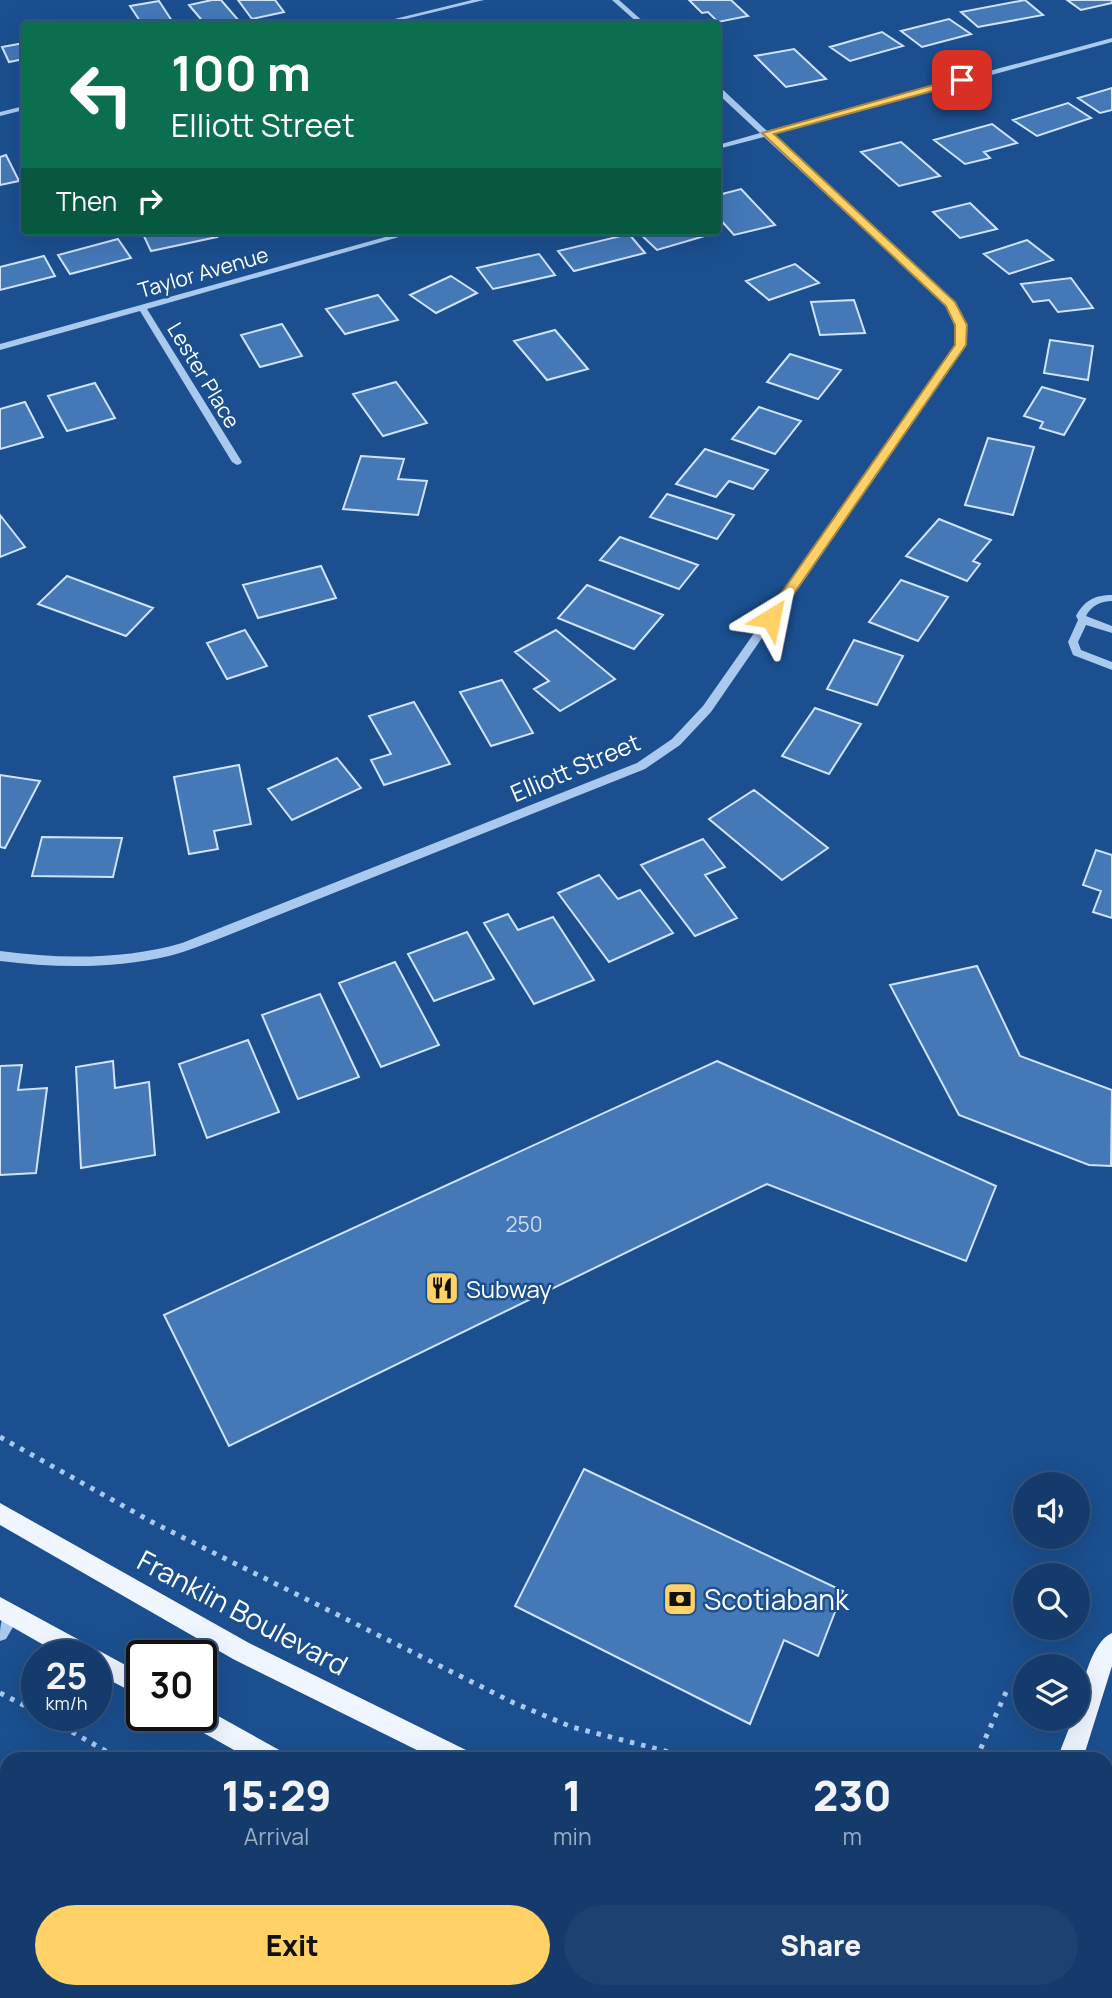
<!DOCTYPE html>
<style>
body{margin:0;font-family:Manrope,sans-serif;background:#1d4271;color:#f1f3f6;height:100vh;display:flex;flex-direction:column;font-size:26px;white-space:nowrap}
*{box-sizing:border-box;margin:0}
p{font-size:23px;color:#9dadc1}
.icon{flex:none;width:38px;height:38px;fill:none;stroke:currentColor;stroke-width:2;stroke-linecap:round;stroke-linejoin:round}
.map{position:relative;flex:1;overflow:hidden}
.sheet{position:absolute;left:0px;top:1752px;width:1113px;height:247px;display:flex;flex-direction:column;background:#143b6b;border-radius:21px 21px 0 0;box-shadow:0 7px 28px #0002,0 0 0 2px #33557e}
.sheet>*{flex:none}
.banner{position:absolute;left:21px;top:21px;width:700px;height:214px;border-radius:7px;box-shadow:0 7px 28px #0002,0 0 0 2px #33557e;background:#0b6e4f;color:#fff;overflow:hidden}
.buttons{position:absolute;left:1013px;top:1472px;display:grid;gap:14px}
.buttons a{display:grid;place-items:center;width:77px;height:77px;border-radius:50%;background:#143b6b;box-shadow:0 7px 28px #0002,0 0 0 2px #33557e;font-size:35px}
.speed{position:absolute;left:21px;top:1640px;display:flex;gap:14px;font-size:35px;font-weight:700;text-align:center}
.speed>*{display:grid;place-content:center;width:91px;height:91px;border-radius:50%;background:#143b6b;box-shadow:0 7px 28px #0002,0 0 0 2px #33557e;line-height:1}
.speed small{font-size:18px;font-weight:400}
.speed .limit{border:4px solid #111;border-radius:10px;background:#fff;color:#111}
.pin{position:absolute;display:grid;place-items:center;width:60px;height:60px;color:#fff;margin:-30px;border-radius:14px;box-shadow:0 4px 10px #0006}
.me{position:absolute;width:77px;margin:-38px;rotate:35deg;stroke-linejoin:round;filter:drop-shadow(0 0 5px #0008)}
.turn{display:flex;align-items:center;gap:24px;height:147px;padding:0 35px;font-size:32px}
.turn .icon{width:91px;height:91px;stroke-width:2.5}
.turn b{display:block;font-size:49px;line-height:60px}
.then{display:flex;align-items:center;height:66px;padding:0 35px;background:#0003;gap:14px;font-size:26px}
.eta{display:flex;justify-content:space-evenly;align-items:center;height:119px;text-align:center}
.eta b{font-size:42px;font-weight:800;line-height:49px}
.cta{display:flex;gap:14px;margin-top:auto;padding:14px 35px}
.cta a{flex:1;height:80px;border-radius:42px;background:#ffd166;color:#111;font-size:28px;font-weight:800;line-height:80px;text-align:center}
.cta a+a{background:#1d4271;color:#f1f3f6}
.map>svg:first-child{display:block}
.building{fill:#4478b7;stroke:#cfe3fa;stroke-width:2}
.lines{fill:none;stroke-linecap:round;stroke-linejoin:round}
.path{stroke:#a9c9ee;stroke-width:5;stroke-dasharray:4.5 7;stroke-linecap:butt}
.minor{fill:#a9c9ee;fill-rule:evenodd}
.major{fill:#f0f6ff;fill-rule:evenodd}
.route{fill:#ffd166;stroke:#a68842;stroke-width:2}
.labels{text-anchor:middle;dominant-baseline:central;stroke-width:5;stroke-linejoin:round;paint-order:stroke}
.far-street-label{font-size:21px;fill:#fff;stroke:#1b4f8f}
.number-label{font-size:21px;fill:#d0dded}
.street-label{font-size:24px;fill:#fff;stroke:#1b4f8f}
.poi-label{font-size:24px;fill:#fff;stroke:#1b4f8f;text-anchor:start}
.near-poi-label{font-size:28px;fill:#fff;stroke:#1b4f8f;text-anchor:start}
.near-street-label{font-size:28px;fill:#fff;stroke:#1b4f8f}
</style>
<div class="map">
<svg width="1112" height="1998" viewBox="0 0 1112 1998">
<rect width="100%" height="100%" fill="#1b4f8f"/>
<!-- building -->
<path class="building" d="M212,0h9l19,22 -35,2 -16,-19z
M238,0h37l9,12 -32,7z
M689,0h42l17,16 -30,6 -10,-10 -6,1z
M1025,0l18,15 -65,12 -17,-15z
M1067,0h45v3l-31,7z
M159,1l15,23h-32l-12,-18z
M949,19l22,15 -49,13 -21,-16z
M882,32l21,14 -53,15 -20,-14z
M24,43v16l-15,3 -7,-15z
M794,49l32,30 -40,8 -31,-31z
M1112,88v22l-12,3 -22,-15z
M1068,103l23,15 -54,18 -24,-16z
M992,124l25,19 -33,9 6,6 -25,6 -31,-24z
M901,142l39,34 -41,10 -38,-34z
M6,155l13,26 -19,4v-28z
M741,189l34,36 -41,10 -16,-18v-22z
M970,203l27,26 -37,9 -27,-26z
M213,231l4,6 -66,14 -9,-19z
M637,231h76l2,2 -58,17z
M629,234l16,19 -71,18 -16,-20z
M118,239l13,19 -61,16 -12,-19z
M1027,240l26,20 -44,14 -25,-20z
M539,254l16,21 -62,14 -16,-21z
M44,256l11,20 -55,14v-23z
M795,264l24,19 -50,17 -23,-19z
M451,276l26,17 -41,20 -26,-18z
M1071,278l22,30 -35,4 -9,-12 -16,2 -12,-18z
M378,295l20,25 -53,14 -19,-25z
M854,300l11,33 -45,2 -9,-33z
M282,324l20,32 -42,11 -19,-32z
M555,330l33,39 -41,11 -33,-39z
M1050,340l43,6 -5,34 -44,-7z
M790,354l51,16 -23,29 -51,-17z
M396,382l31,41 -44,13 -30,-42z
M95,383l20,35 -48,13 -19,-35z
M1042,387l43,12 -21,36 -24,-7 3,-6 -19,-6z
M25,402l18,35 -43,12v-40z
M759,407l42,14 -26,33 -43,-15z
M988,438l46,9 -21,68 -48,-10z
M705,449l63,21 -15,19 -24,-8 -13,16 -40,-13z
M361,456l43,3 -6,20 29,2 -9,34 -75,-6z
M667,494l67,21 -17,24 -67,-22z
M0,515l25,32 -25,10z
M939,519l52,21 -18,21 7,3 -13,17 -61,-25z
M620,537l78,28 -19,24 -79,-29z
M321,566l15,32 -78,20 -15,-33z
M67,576l86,32 -27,28 -88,-32z
M901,580l47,17 -30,44 -49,-19z
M587,585l76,30 -29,34 -76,-31z
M245,630l22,36 -40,13 -20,-36z
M556,630l59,49 -55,32 -26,-22 15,-8 -34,-29z
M854,640l49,16 -26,49 -50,-16z
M502,680l31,53 -42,13 -31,-54z
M414,702l36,62 -66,21 -13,-25 20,-6 -22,-38z
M815,708l46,16 -32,50 -47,-18z
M337,758l24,30 -69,32 -24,-31z
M239,765l12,59 -37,7 4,18 -29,5 -15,-77z
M0,775l40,6 -35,67 -5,-1z
M754,790l74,58 -46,32 -73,-61z
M42,837l80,1 -9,39 -81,-1z
M703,839l22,28 -20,8 32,43 -42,18 -54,-71z
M1096,850l16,5v63l-19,-6 8,-21 -18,-6z
M599,875l19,24 22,-9 33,43 -64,29 -51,-69z
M508,914l10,16 35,-13 41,63 -60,24 -50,-81z
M467,932l27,47 -60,22 -26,-47z
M395,962l44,83 -58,22 -42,-84z
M977,966l43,90 92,34 -1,76 -22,-1 -130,-50 -69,-130z
M320,994l39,83 -61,22 -36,-84z
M248,1040l31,72 -72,26 -28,-74z
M113,1061l2,27 34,-6 6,73 -74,13 -5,-101z
M717,1061l279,125 -30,75 -199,-77 -538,262 -65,-131z
M22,1065l-4,25 29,-2 -11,85 -36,2v-109z
M584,1469l259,122 -25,65 -34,-16 -34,84 -235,-118z"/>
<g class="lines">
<!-- path -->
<path class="path" d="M0,1437l152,85 362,181 58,24 124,32
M0,1693l37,19
M42,1715l78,44
M976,1759l31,-69
M527,1992l7,6"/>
<!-- minor -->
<path class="minor" d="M472,0h12l-99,24h-11z
M612,0h7l27,24h-7z
M1112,38v4l-341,93 183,168 11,22 -1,20 -253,367 -31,33 -35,24 -419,167c-19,7 -37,15 -57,20 -55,13 -114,12 -169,5v-10c59,8 124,9 182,-8l455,-180 35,-24 31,-33 253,-361 1,-20 -10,-19 -183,-169 -46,12v-4l42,-12 -42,-39v-6h3l46,43z
M24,106v4l-24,6v-4z
M407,231h13l-273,78 95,153 -2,2 -3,1 -5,-3 -92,-151 -140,39v-6z
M1112,595v6c-11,0 -21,5 -26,15l26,10v7l-26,-8 -8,17 3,8 31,12v8l-39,-15 -5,-13 10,-22 -2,-4c8,-15 18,-21 36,-21z
M12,1607l5,3 3,5 -14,24 -6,2c0,-13 0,-28 12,-34z
M0,1948l7,4v19l-7,-4z
M42,1992h25l3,6h-25z"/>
<!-- major -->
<path class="major" d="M0,1503l249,140 219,108 4,8h-37l-202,-100 -233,-134z
M0,1597l142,77v23l-46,-24v-17h-33l-63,-36z
M1112,1633v33l-26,83 -5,10h-24l16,-41h5c0,-22 12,-76 34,-85z
M202,1707l79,44 4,8h-35l-64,-36 -3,-8h18z
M1106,1938l6,2v28l-6,-2z
M623,1992h27l3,6h-28z
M736,1992h25l-2,6h-26z"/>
</g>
<!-- route -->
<path class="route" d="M962,77l5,3 -1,2 -192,52 181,168 12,23 -1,20 -191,276h-9v-6l189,-270v-20l-9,-19 -184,-173z"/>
<!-- icons -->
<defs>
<g id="restaurant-square" transform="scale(1.75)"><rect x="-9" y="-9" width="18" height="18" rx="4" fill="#ffd166" stroke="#1b4f8f"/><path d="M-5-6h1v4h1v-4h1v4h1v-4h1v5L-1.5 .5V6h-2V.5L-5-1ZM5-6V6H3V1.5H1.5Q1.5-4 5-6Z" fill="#111"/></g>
<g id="bank-square" transform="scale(1.75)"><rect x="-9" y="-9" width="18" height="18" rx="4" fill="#ffd166" stroke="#1b4f8f"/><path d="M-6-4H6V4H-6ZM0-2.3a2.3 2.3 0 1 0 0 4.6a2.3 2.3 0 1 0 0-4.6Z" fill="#111"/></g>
</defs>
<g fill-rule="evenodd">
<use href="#restaurant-square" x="442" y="1288"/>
<use href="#bank-square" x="680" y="1599"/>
</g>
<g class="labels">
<!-- far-street labels -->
<g class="far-street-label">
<text transform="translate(203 272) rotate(-16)">Taylor Avenue</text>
<text transform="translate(204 375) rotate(59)">Lester Place</text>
</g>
<!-- number labels -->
<g class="number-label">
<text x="524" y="1224">250</text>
</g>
<!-- street labels -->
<g class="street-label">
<text transform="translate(575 767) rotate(-23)">Elliott Street</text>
</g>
<!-- poi labels -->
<g class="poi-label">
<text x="466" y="1288">Subway</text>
</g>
<!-- near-poi labels -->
<g class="near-poi-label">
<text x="704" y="1599">Scotiabank</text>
</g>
<!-- near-street labels -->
<g class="near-street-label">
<text transform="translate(243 1612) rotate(28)">Franklin Boulevard</text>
</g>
</g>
</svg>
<div class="buttons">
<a><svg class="icon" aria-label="sound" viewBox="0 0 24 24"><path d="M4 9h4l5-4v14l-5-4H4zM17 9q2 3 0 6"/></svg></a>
<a><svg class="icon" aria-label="search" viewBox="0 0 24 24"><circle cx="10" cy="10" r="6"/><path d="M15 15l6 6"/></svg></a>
<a><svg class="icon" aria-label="layers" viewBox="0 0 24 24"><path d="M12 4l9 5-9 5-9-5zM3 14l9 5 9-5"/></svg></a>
</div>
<div class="speed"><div>25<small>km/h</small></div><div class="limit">30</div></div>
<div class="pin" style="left:962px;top:80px;background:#d93025"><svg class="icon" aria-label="arrive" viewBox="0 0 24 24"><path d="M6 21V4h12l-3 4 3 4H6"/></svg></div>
<svg class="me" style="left:771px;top:618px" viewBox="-20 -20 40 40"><path d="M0-17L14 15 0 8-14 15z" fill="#ffd166" stroke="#fff" stroke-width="4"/></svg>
<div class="banner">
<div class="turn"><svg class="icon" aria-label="left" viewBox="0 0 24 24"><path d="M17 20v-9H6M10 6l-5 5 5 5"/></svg><div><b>100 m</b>Elliott Street</div></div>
<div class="then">Then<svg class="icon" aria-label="right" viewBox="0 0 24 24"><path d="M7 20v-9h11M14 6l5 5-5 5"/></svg></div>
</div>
<section class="sheet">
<div class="eta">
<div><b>15:29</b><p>Arrival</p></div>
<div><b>1</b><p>min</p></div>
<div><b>230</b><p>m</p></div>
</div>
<div class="cta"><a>Exit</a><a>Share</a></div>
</section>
</div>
